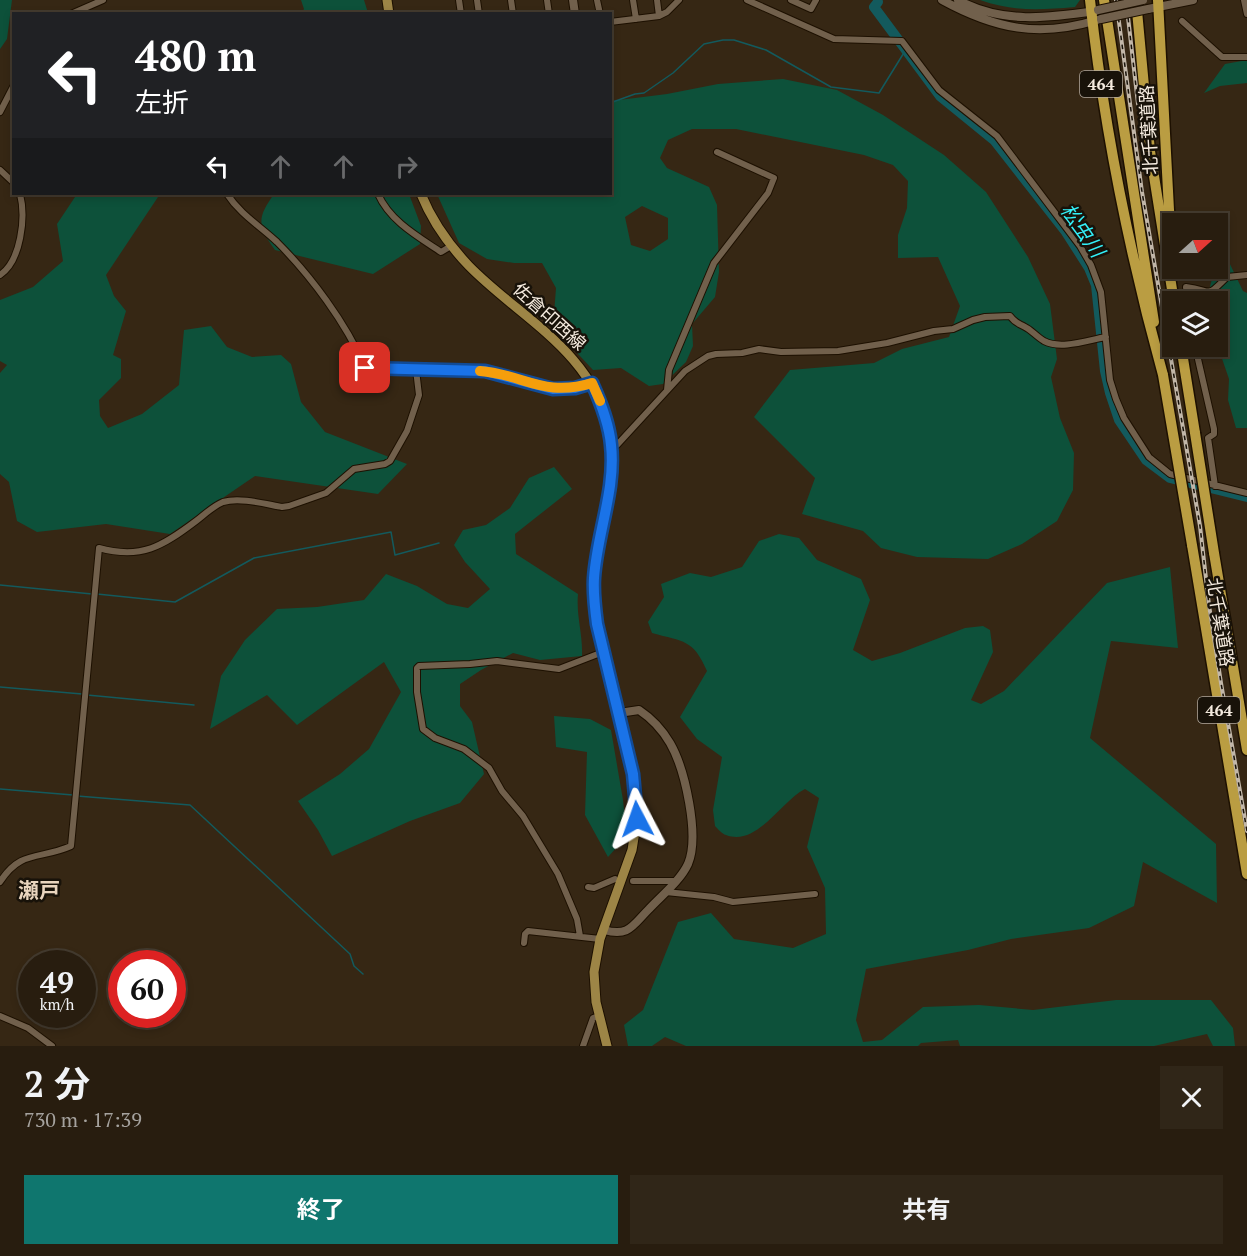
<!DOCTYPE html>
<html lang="ja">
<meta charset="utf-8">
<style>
body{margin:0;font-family:"PT Serif","Noto Sans JP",serif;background:#302618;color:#f1f3f6;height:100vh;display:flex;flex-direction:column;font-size:22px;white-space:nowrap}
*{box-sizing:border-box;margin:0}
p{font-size:20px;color:#a5a29e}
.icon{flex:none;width:33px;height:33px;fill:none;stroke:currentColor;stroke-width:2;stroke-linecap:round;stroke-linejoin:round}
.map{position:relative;height:1046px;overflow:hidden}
.side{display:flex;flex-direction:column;background:#281d0f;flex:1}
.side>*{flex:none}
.hud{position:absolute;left:12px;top:12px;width:600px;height:183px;border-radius:0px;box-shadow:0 3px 9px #0003,0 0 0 2px #443b2f;background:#202124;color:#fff;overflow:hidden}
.needle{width:39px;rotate:69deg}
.controls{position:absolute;left:1162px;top:213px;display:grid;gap:12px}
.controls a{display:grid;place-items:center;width:66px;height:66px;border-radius:0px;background:#281d0f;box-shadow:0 3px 9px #0003,0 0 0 2px #443b2f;font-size:30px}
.speed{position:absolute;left:18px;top:950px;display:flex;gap:12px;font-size:30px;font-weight:700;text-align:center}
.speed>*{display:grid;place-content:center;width:78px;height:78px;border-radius:50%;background:#281d0f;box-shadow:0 3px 9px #0003,0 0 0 2px #443b2f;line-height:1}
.speed small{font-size:15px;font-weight:400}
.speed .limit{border:9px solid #d22;background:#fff;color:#111}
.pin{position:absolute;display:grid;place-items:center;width:51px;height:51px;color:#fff;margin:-26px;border-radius:12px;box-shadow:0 3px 9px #0006}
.me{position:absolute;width:66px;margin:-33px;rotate:356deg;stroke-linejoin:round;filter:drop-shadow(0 0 4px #0008)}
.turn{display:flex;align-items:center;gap:21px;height:126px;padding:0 24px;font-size:27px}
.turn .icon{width:78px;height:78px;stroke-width:2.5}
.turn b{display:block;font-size:42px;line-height:51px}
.lanes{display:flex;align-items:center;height:57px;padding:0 24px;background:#0003;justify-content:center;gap:30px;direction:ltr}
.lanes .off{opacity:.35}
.round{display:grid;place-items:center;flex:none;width:63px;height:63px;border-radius:0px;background:#302618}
.head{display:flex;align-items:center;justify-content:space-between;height:102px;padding:0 24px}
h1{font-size:36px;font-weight:700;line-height:45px}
.button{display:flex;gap:12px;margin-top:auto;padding:12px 24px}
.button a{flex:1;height:69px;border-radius:0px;background:#0f766e;color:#fff;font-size:24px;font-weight:700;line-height:69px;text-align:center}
.button a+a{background:#302618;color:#f1f3f6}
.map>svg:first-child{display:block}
.green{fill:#0d513a;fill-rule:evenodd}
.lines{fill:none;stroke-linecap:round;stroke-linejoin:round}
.stream{stroke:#135a5d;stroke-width:1.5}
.river{stroke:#135a5d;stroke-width:10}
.street-casing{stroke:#1d1001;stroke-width:8}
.secondary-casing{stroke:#1d1001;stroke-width:10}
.primary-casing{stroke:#1d1001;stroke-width:11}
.highway-casing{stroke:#1d1001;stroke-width:13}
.street{stroke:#71604c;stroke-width:6}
.secondary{stroke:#71604c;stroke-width:8}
.primary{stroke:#9d8546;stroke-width:9}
.highway{stroke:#ba9d42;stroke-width:10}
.rail-casing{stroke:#c2b7a9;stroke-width:4}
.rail{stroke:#181209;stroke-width:1.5;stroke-dasharray:4.5;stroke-linecap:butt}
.secondary-bridge-casing{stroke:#1d1001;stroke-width:10;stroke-linecap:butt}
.highway-bridge-casing{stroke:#1d1001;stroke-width:13;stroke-linecap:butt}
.secondary-bridge{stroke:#71604c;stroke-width:8}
.highway-bridge{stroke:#ba9d42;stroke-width:10}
.route-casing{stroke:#114b97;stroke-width:15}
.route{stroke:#1a73e8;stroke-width:10}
.slow{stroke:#f59e0b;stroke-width:10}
.labels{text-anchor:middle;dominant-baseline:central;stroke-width:5;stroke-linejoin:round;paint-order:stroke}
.shield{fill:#181209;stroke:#b2a99e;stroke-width:1.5}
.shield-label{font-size:16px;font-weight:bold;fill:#f4eade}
.street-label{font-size:18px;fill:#f4eade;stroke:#181209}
.water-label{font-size:20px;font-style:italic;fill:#33f0f9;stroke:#181209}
.quarter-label{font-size:21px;font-weight:bold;fill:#e9d5be;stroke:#181209}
</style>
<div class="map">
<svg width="1247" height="1046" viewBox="0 0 1247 1046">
<rect width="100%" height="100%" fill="#362714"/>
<!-- green -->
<path class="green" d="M0,0h12l-5,39 -7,10z
M301,0h63l4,13h-67l3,-4z
M980,0h100l-5,7c-35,3 -61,5 -95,-7z
M1247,60v23l-27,3 -16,7 21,-29z
M783,79l54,11 46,25 61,40 42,37 42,65 22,47 7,55 -6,18 9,41 14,35 -1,37 -16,31 -35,23 -34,15 -71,-2 -36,-9 -18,-17 -61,-17 13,-36 -61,-61 36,-47 84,-7 28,-14 47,-12 11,-31 -22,-49 -40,1v-23l9,-27 1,-27 -15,-16 -29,-10 -128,-26h-44l-24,11 -8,18 7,10 42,19 8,18 2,67 -4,25 -23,27 1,22 -7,16 -23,22 -14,2 -28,-18 -28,2 -40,-43 3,-39 -14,-25h-28l-27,-4 -28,-16 -22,-49h173l1,-93 56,-7 51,-10zM642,206l26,12v21l-18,12 -19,-6 -6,-28z
M77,194h83l-54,81 8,21 12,15 -13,44 8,4v19l-22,22 1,16 8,12 34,-14 37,-29 5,-55 27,-4 16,21 25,10 29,-2 10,9 10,38 24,30 82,32 -29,30 -123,-18 -85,58 -64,-10 -69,8 -20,-11 -8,-39 -9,-8v-101l7,-8 -7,-4v-61l33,-13 30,-26 -6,-37z
M274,194h135l12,32 -1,18 -47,30 -98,-24c-18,-25 -18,-32 -1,-56z
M1215,212l12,5v41l16,33 4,2v135h-11l-8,-28 1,-21 -11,-32v-45h-12l7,-27 -1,-6 6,-1v-44l-9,-1z
M554,467l18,22 -57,45 1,20 62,40c-2,22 5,40 4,62l-42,4 -27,-7 -32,17 -21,14v22l12,16 12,52 -24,29 -50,18 -78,35 -14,-26 -20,-29 42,-27 29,-25 32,-57 -17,-30 -87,63 -30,-30 -57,34 11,-53 24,-36 32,-31 40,-2 47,-7 22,-26 31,12 30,18 21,4 22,-19 -25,-27 -11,-17 9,-15 23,-5 24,-17 19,-30z
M779,534l20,4 18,22 44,19 9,21 -17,50 19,11 28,-8 65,-25 18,-2 7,4 3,22 -22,48 10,4 23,-13 103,-108 63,-16 8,81 -67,-7 -21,97 126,106 1,59 -74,-41 -9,44 -45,22 -78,11 -43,11 -102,19 -10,51 7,22 19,-2 41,-33 56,-2 54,5 83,-10h95l22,28 2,18h-22l-6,-12 -53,12h-194l-2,-6 -37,3 -3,3h-232l-21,-9 -13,9h-24l-4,-21 19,-15 35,-88 33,-9 23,26 59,9 33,-14 -1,-46 -18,-41 12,-49 -14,-9c-24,12 -48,58 -79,46 -4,-1 -8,-6 -11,-9l-2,-16 9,-53 -25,-18 -17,-22 27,-46c-14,-32 -23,-29 -55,-38l-4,-11 16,-25 -3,-13 29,-11 21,4 31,-10 17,-26z
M554,716l36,3 21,11 12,70 4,36 -19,21 -23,-42 2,-63 -31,-5z"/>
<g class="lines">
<!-- stream -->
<path class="stream" d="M610,103l25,-9 9,-1 29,-20 31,-29 19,-4h11l32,10 65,37 48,6 26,-42
M0,585l92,9
M97,594l78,8 79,-44 137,-26 4,23 44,-12
M0,687l82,7
M87,695l107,10
M0,789l73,6
M77,796l113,9 160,149 4,12 9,8"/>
<!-- river -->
<path class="river" d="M878,2l-4,5 66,89 54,44 72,92 23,36 7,17 9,86 5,22 9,27 27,40 24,18 77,19"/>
<!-- street casing -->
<g class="street-casing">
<path id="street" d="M459,0l2,14
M477,0l2,14
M511,0l2,14
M547,0l2,14
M597,0l3,14
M633,0l3,19
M657,0l2,16
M747,0l87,39 68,2 37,49 58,46 83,110 11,19 10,27 9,88 6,19 8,19 25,39 21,17 77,19
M791,0l20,9 5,-9
M1244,0l3,14
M71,14l32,-14
M1182,21l40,36h25
M610,22l49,-6 8,-4 12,-12
M0,112l14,-27
M0,170l14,13
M227,194c13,20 33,32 50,48 34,34 69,81 88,125 39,2 79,0 117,4 41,4 66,26 110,12
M378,194c12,27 39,42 63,58l10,-6
M0,275c21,-14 26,-58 20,-81
M1188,302l-2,-15c28,3 18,13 41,-10l20,-2
M1195,346l19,83v5l-6,4 7,48
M667,390l2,-20 45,-107 54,-70 6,-15 -57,-26
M612,447l5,-2 68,-74 23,-15 8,-2 26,-1 17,-4 22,3 57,-1 49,-8 47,-12 19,-2 20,-9 12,-3 25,-1c5,7 8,7 15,11 5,2 12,10 19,14 17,9 44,-1 62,-4
M633,881h43
M0,882c21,-33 40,-22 71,-36l28,-298c42,12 64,-2 97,-27 8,-6 17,-15 27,-19 17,-5 42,2 59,5l7,-1 37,-13 28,-24 31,-5 5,-3 17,-30 12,-36 -3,-25
M588,887l6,1 21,-9
M666,892l48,5 19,5 82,-8
M580,936l-3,-17 -19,-45 -35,-58 -21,-25 -13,-23 -25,-19 -29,-11 -12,-9 -6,-37v-24l2,-2 51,-2 27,-3 62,8 44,-17
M524,943l1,-9 3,-3 72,8
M0,1016l28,12 24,18
M583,1046l10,-28 6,-2"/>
</g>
<!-- secondary casing -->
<g class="secondary-casing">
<path id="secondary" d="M573,0l2,14
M942,0c53,29 97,38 155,20
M958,0c44,24 90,18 137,11
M1148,9l45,-9
M604,930c25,7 28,-4 45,-21 13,-14 31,-28 39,-45 12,-28 -3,-95 -18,-121 -7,-12 -19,-25 -31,-33l-20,3"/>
</g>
<!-- primary casing -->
<g class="primary-casing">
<path id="primary" d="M387,0l2,14
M421,194c11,27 27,50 48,72 51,52 123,85 140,163 11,50 -12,99 -15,149 -1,15 1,31 3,46l36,150 4,27v18l-5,31 -32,89 -6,33 2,30 11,44"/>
</g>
<!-- highway casing -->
<g class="highway-casing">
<path id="highway" d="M1090,0c14,127 39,252 73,375
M1104,0l50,322
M1136,0l14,151 24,151
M1158,0l11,210 4,47
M1181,346l14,87
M1192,545l55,329
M1214,553l33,197"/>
</g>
<!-- street -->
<use href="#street" class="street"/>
<!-- secondary -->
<use href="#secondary" class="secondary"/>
<!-- primary -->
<use href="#primary" class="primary"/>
<!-- highway -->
<use href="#highway" class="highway"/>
<!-- rail casing -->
<g class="rail-casing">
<path id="rail" d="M1116,0l26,192 58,334 9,79 12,78 26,148
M1126,0l12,104"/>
</g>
<!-- rail -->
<use href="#rail" class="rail"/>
<!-- secondary-bridge casing -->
<g class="secondary-bridge-casing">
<path id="secondary-bridge" d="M1098,10l45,-10
M1101,19l47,-10"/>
</g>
<!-- highway-bridge casing -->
<g class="highway-bridge-casing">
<path id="highway-bridge" d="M1163,375l29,170
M1195,433l19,120"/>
</g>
<!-- secondary-bridge -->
<use href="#secondary-bridge" class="secondary-bridge"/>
<!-- highway-bridge -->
<use href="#highway-bridge" class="highway-bridge"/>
</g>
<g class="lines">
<!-- route casing -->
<g class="route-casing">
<path id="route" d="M365,368l120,3 68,18 22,-1 17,-5c9,20 17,40 19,62 5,45 -14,88 -17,133 -1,15 1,31 3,46l36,150 4,45"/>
</g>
<!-- route -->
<use href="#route" class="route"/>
<!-- slow -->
<path class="slow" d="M480,371c43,3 64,27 112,12l8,18"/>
</g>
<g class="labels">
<!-- shield labels -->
<g class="shield">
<rect x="1080" y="71" width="42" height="26" rx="4.5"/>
<rect x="1198" y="697" width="42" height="26" rx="4.5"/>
</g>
<g class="shield-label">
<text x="1101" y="84">464</text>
<text x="1219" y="710">464</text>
</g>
<!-- street labels -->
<g class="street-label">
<text transform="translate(1148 130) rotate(-93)">北千葉道路</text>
<text transform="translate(550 316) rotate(42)">佐倉印西線</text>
<text transform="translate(1221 622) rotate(81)">北千葉道路</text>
</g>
<!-- water labels -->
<g class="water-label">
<text transform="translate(1083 230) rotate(55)">松虫川</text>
</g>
<!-- quarter labels -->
<g class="quarter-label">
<text x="39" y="890">瀬戸</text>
</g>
</g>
</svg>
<div class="controls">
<a><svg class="needle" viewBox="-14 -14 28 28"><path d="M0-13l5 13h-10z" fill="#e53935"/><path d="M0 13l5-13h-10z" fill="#a5a29e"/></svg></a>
<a><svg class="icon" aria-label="layers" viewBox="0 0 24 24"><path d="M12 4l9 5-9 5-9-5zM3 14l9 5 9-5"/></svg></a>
</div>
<div class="speed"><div>49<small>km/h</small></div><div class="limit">60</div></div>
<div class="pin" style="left:365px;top:368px;background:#d93025"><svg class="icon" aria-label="arrive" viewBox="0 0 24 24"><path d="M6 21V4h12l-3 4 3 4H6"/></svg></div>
<svg class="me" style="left:637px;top:819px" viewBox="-20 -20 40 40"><path d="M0-17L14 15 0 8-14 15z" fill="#1a73e8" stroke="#fff" stroke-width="4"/></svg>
<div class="hud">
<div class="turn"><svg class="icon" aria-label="left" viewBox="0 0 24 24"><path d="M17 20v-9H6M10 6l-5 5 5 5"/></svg><div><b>480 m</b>左折</div></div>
<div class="lanes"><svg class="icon" aria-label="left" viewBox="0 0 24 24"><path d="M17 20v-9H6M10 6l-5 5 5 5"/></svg><svg class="icon off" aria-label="ahead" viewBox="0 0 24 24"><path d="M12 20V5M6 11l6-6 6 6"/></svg><svg class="icon off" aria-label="ahead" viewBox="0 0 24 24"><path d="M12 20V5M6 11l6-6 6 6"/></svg><svg class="icon off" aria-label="right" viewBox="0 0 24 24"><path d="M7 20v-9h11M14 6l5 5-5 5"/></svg></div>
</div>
</div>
<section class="side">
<div class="head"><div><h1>2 分</h1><p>730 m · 17:39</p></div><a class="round"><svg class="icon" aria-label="close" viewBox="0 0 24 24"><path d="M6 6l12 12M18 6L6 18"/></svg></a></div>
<div class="button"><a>終了</a><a>共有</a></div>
</section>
